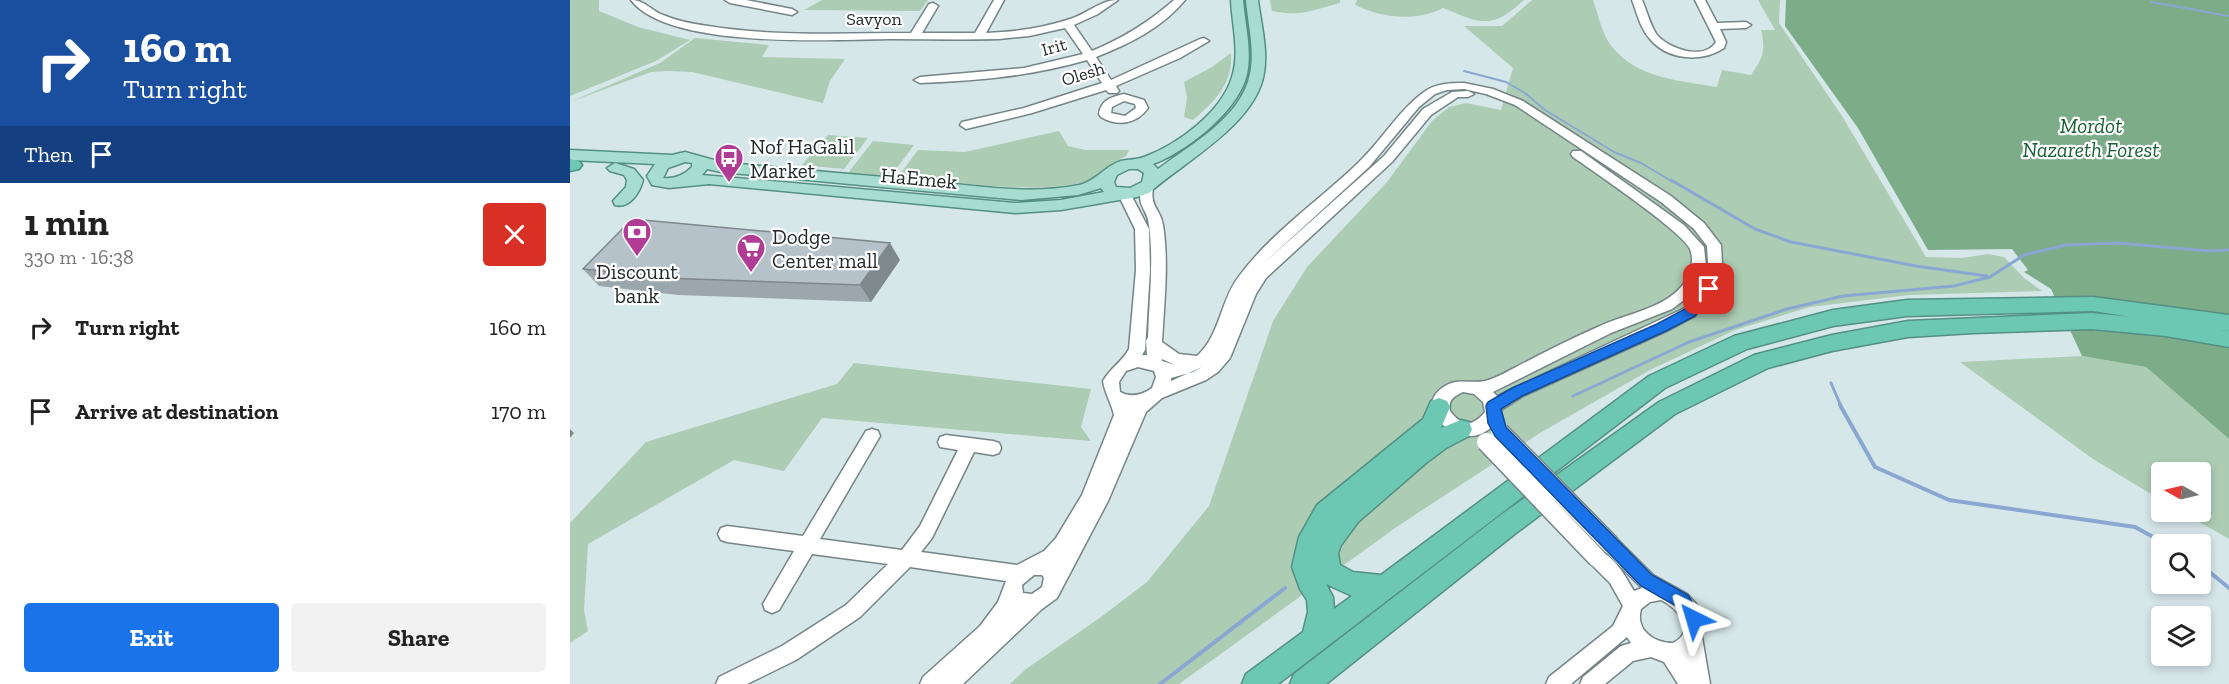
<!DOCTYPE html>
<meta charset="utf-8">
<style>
body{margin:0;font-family:"Zilla Slab",serif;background:#f2f2f2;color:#222;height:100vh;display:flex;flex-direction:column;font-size:22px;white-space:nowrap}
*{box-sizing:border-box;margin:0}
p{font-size:20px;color:#767676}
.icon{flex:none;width:33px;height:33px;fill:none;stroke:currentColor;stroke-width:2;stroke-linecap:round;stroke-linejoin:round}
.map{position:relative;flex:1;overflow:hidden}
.panel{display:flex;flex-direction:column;background:#fff;width:570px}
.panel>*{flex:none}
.hud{background:#1a4fa0;color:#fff;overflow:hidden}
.needle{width:39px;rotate:278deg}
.tools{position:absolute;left:1581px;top:462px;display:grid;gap:12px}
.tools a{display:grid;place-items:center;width:60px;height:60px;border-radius:6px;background:#fff;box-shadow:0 3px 9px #0003;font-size:30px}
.pin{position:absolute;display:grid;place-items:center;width:51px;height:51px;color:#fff;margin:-26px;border-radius:12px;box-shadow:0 3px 9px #0006}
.me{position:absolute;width:66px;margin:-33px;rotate:320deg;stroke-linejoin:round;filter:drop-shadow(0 0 4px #0008)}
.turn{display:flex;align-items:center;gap:21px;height:126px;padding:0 24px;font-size:27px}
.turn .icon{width:78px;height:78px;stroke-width:2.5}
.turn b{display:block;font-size:42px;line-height:51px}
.then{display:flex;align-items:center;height:57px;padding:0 24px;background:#0003;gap:12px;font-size:22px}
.round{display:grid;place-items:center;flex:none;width:63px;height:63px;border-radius:6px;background:#f2f2f2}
.summary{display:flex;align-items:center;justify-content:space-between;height:102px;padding:0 24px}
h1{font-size:36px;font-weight:700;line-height:45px}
.cta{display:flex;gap:12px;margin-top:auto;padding:12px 24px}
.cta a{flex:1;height:69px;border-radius:6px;background:#1a73e8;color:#fff;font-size:24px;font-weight:700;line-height:69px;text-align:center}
.cta a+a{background:#f2f2f2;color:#222}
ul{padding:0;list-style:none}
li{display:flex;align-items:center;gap:18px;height:84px;padding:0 24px}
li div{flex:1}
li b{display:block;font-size:22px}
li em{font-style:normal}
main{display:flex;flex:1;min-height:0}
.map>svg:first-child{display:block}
.green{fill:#adccb4}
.forest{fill:#7dac88}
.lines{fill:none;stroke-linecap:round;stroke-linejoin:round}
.stream-far2{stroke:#8aa7d2;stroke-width:2}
.stream-far1{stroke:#8aa7d2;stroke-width:3}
.stream{stroke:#8aa7d2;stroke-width:4}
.minor-casing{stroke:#758486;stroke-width:3}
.major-casing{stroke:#539083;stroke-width:3}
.highway-casing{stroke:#539083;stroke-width:3}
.minor{fill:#fff;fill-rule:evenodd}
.major{fill:#a7ddd1;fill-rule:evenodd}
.highway{fill:#6cc7b3;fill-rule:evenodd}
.minor-bridge-casing{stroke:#758486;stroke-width:21;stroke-linecap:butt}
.minor-bridge{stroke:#fff;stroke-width:18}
.wall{fill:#9ca7ad}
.shaded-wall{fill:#7f888d}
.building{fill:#b5c2c9;stroke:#7f888d;stroke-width:1.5}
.route{fill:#1a73e8;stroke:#114b97;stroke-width:1.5}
.labels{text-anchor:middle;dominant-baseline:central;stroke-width:4.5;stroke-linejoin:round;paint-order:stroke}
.far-street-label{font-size:18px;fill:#242a2b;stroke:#fff}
.park-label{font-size:21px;font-style:italic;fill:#196133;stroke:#fff}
.poi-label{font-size:21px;fill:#242a2b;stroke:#fff;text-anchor:start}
.street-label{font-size:21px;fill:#242a2b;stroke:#fff}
</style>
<main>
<section class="panel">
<div class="hud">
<div class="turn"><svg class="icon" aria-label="right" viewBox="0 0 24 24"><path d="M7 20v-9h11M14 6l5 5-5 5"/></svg><div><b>160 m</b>Turn right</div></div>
<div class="then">Then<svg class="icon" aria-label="arrive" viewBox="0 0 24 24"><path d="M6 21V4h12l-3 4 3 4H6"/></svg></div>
</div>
<div class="summary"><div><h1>1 min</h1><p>330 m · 16:38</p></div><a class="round" style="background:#d93025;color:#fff"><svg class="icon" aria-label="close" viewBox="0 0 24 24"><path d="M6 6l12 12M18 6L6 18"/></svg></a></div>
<ul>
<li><svg class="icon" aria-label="right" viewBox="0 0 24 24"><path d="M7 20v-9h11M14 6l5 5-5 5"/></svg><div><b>Turn right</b></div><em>160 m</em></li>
<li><svg class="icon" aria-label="arrive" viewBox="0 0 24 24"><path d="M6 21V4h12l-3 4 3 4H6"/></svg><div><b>Arrive at destination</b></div><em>170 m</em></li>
</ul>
<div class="cta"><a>Exit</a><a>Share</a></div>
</section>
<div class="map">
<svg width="1659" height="684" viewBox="0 0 1659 684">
<rect width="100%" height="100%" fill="#d6e7e9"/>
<!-- green -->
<path class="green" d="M0,0h29v11l39,16 52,13 -34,21 -86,35z
M252,0h106l-8,11 -116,-1z
M700,0h70v3c-28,7 -37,14 -68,8z
M787,0h167c-33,30 -42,24 -81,8 -27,14 -61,10 -88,-3z
M962,0h61c5,14 10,37 20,48 25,30 67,33 104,39l5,-17 29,5c12,-18 15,-23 10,-45h14l-17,-30h22l-1,23 63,93 84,141 36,1 26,-4 16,3 20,21 18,13 -133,4 -99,12 -75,23 -85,40 -110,63 -142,93 -219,158h-169l16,-15 75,-52 46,-35 62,-76 64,-185 34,-54 80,-85 45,-61 17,-14 17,-4 35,7 12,-42 -49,-42h38z
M125,38l74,7 -7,12 83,2 -15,22 -7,22 -131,-31 -24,-1 -17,1 -81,30 90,-39z
M661,53c2,31 -16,48 -38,67l-9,-3 3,-19 -3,-16 28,-15z
M489,131l9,15 17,4h44l-3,6c-12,6 -22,18 -34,23 -41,18 -147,2 -194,-2l20,-27 47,2z
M258,135l40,3 -24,31 -42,-4z
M303,141l41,4 -24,32 -42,-4z
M1512,356l64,11 83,72v100l-47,-27h18v-40h-38l-1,28 -68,-41 -133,-97z
M284,363l237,26 -10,38 10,14 -269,-23 -38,53 -50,-11 -146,84 -4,66 4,21 -18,12v-120l76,-81 191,-58z"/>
<!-- forest -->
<path class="forest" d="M1216,0h443v439l-83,-72 -64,-11 -31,-67 -27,-17 4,-2 -16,-21 -84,1 -70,-122 -73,-102z"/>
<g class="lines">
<!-- stream-far2 -->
<path class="stream-far2" d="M1581,2l78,14
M894,71l42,11 19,11 20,17 69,42 27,11 32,19"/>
<!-- stream-far1 -->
<path class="stream-far1" d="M1101,180l84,49 36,13 125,24 71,10
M1261,383l10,23
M1003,396l116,-54 98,-33 56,-13 111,-10 36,-9 34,-22 42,-10 52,-2 91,8 20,-1"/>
<!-- stream -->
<path class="stream" d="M1270,405l35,62 74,33 186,27 31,17
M1630,564l29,24
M590,684l125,-96"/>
<!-- minor casing -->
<g class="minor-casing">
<path id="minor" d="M61,0c14,0 19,10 32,15 14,6 30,9 45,11 67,11 135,7 203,7l18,-29 4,-1 5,3 -16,27h53l19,-33h10l-18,33c29,-1 57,-5 84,-14 17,-5 30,-19 48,-19l-20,14 -24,11 18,26c31,-13 56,-28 82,-51h11c-23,28 -56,44 -89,57l15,23 89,-41 4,-1 5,3 -29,17 -64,28 3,5 -2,2h-8l-3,-3 -74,23 -66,16 -6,-4 2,-3 62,-14 78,-25 -15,-23c-55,16 -110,21 -167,23l-6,-3 6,-3 104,-9 59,-14 -18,-26 -36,8 -30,3c-37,1 -74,0 -111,0 -59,1 -220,10 -257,-39z
M155,0h21l46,9 5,3 -5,3 -62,-12z
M1062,0h10c5,11 8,25 15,35 12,14 47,26 59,7l-21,-42h10l12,23 29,-1 5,3 -5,3 -26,1 6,13 -2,6c-22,15 -57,12 -74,-9 -10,-11 -13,-26 -18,-39z
M894,83l29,6 30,12 148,95 33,27 17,22 1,18 -6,26 -21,27 -28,15 -144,65 -22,14c-1,14 -18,27 -32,26 -22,0 -53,-29 -27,-48 15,-11 27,-4 43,-7 12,-3 23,-10 33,-15 27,-14 54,-28 82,-40 26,-12 62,-17 81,-39 9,-9 14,-26 9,-38 -7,-17 -97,-78 -117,-92l-2,-3 2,-3h8l103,74 20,22 2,20 -14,27 -20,15 -61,24 -118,59 4,4 188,-88 17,-21 6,-24 -1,-17 -13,-17 -33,-27 -146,-97 -29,-11 -22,-5 -17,1 -12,4 -16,13 -50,60 -106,97 121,-108 39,-47 29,-17 16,-1 6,3 -6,3h-10l-27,18 -39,47 -126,116 -10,16 -26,64 -12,14 -12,8 -44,18 -16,14 -38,89 -51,97 -15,11 -79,75h-43l3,-7 57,-51 18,-24 8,-21 -96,-14 -50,50 -64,43 -49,24h-31l3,-7 63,-31 64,-41 42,-41 -76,-10 -33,56 -7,3 -7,-3 -2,-6 31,-53 -67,-9 -6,-2 -3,-6 3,-6 6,-2 76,10 63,-105 6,-2 6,2 2,5 -60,103 82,11 18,-24 38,-76 -18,-3 -2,-5 2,-5 6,-2 47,6 6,2 2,5 -2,5 -6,2 -19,-3 -42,86 -11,14 96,13 27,-14 12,-13 26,-43 32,-80c-3,-13 -9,-21 -11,-34 8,-14 19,-19 26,-32l7,-79 -1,-41 -17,-35 1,-3h10l20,38 1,41 -5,80 -3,5h5l-1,-14 2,-4c1,-36 6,-75 1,-112 -2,-18 -12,-16 -8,-39l6,-4 6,4c-3,23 7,21 10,39 6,38 1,79 -1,117l17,12 18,2c23,-21 23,-53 40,-77 33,-46 82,-78 122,-117 23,-22 39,-51 65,-70 12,-9 27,-9 40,-9zM592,359l13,6 -13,-4zM568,367l16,4 2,6 -4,11c-10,7 -20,10 -32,4l-1,-10 7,-11zM632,367l-31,14v-3l22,-6zM893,392l11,2 9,8 2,10c-12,15 -23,15 -35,-1 -2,-11 3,-14 13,-19zM464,575h8l2,3 -2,9 -10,7 -9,-1 -1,-8z
M554,94l20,6 4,8c-11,16 -31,19 -47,9l-2,-3c2,-14 12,-17 25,-20zM554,101l11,3 1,4 -11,8 -14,-3 1,-6z
M1041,537l6,2 36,36 34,19 10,11 7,20 -2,12 8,47h-32l-14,-22 -13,-5 -18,4 -28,23h-25l3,-7 38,-31 10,-3 -4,-6 -56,47h-25l3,-7 64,-51 10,-20 -13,-23 -19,-19 -3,-6 3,-6 6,-2c18,6 28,26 37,41l8,-3 -37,-37 -3,-6 3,-6zM1091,600c16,8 37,30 12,43 -19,0 -38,-13 -32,-34l9,-7z"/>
</g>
<!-- major casing -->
<g class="major-casing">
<path id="major" d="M661,0h12c2,24 9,50 4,74 -8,37 -61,78 -94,90l5,5c33,-25 83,-51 92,-95 5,-23 -2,-50 -4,-74h12c3,24 10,49 6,73 -8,51 -79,88 -115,120l-12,4 -76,13 -46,3 -306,-29 -40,4 -17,-3 -5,-9 8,-12 -85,-4v-10l102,5 13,-3 36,10c69,7 139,13 208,19 49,5 101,14 150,4 17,-4 26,-19 42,-24 8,-2 15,-1 23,-4 33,-12 78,-45 88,-80 8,-24 0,-53 -1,-77zM115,162l7,1v4c-8,8 -17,12 -29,11l5,-10zM137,169l14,3 300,28 57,-5 23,-7 3,4 -43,8 -46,3 -313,-28zM559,169h9l6,4 -2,9 -12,6 -14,-1 -2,-5 3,-7z
M45,163l19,6 9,11c-3,12 -13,29 -28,25l-2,-4 13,-14 1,-7 -3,-5 -14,-4 -3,-3z"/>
</g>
<!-- highway casing -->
<g class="highway-casing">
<path id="highway" d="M0,159l9,2 3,4 -3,4 -9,2z
M1523,297l136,18v16l-8,-1 8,1v16l-63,-11 -74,-7 -119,4 -65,4 -76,14 -64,17 -93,46 -159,119 -190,151h-36l4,-10 204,-157 161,-115 95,-47 78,-20 76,-14 184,-8 39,4 -38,-6 -186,5 -74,10 -86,23 -82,39 -387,296h-36l4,-10 57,-42 5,-20 -1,-12 -7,-11 -8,-22 7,-30 18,-32 106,-86 8,-18 8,-3 8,3 3,6 -9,21 20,-8 8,2 3,7 -3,7 -23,12 -20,15 -68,59 -17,23 -3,8 2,12 13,7 28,3 268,-199 85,-40 99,-26 74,-10zM756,584l26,12 -18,13 -1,-12z"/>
</g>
<!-- minor -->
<use href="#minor" class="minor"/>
<!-- major -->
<use href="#major" class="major"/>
<!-- highway -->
<use href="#highway" class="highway"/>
<!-- minor-bridge casing -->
<g class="minor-bridge-casing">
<path id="minor-bridge" d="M930,432l111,113
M916,442l111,116"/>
</g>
<!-- minor-bridge -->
<use href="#minor-bridge" class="minor-bridge"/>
</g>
<!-- wall -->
<path class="wall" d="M330,260l-29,42 -193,-7 -79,-9 -16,-17z"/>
<!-- shaded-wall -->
<path class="shaded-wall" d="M320,243l10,17 -29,42 -11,-17z
M0,429l4,4 -4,5z"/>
<!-- building -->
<path class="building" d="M62,219l258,24 -30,42 -197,-7 -80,-9z"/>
<!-- route -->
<path class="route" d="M1139,284l7,5 -21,27 -29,15 -144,65 -21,13 5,18 146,148 36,20 15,24 -3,6 -6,2 -6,-2 -12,-19 -35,-20 -146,-150 -7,-13 -2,-17 2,-4 24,-14 145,-64 28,-15 20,-24z"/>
<!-- icons -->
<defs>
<g id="bus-pin" transform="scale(1.5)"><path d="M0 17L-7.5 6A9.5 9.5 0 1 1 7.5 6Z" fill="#b13c95" stroke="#fff"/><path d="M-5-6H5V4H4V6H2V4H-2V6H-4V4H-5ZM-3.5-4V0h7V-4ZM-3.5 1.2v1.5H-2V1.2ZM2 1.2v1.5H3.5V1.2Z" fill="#fff"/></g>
<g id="bank-pin" transform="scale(1.5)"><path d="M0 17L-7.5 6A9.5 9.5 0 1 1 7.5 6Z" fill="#b13c95" stroke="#fff"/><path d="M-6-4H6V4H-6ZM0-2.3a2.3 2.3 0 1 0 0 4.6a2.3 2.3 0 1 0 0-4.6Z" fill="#fff"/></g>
<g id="supermarket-pin" transform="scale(1.5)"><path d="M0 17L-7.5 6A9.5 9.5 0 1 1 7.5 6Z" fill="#b13c95" stroke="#fff"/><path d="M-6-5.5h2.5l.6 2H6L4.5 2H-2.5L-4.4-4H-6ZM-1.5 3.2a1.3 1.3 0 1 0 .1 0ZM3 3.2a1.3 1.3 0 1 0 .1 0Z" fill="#fff"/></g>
</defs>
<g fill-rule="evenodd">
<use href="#bus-pin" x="159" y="158"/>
<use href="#bank-pin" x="67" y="232"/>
<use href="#supermarket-pin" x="181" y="248"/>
</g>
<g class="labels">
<!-- far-street labels -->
<g class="far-street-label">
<text x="304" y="19">Savyon</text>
<text transform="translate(484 47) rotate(-15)">Irit</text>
<text transform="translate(513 74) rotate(-17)">Olesh</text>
</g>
<!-- park labels -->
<g class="park-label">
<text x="1521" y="125">Mordot<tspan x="1521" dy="24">Nazareth Forest</tspan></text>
</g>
<!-- poi labels -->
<g class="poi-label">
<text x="180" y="146">Nof HaGalil<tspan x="180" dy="24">Market</tspan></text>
<text x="202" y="236">Dodge<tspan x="202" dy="24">Center mall</tspan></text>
<text x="67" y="271" text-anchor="middle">Discount<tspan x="67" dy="24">bank</tspan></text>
</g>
<!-- street labels -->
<g class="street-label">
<text transform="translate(349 178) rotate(5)">HaEmek</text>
</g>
</g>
</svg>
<div class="tools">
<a><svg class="needle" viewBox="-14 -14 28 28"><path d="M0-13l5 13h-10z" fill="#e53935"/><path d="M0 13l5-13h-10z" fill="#767676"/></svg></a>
<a><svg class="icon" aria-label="search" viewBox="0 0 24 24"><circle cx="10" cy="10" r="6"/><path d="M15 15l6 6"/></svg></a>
<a><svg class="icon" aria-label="layers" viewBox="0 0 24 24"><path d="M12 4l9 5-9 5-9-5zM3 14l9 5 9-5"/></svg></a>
</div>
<div class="pin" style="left:1139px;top:289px;background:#d93025"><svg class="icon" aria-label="arrive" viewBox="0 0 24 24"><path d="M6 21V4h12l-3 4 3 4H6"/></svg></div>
<svg class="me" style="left:1124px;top:619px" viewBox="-20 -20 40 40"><path d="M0-17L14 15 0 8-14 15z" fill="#1a73e8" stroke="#fff" stroke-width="4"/></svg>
</div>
</main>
